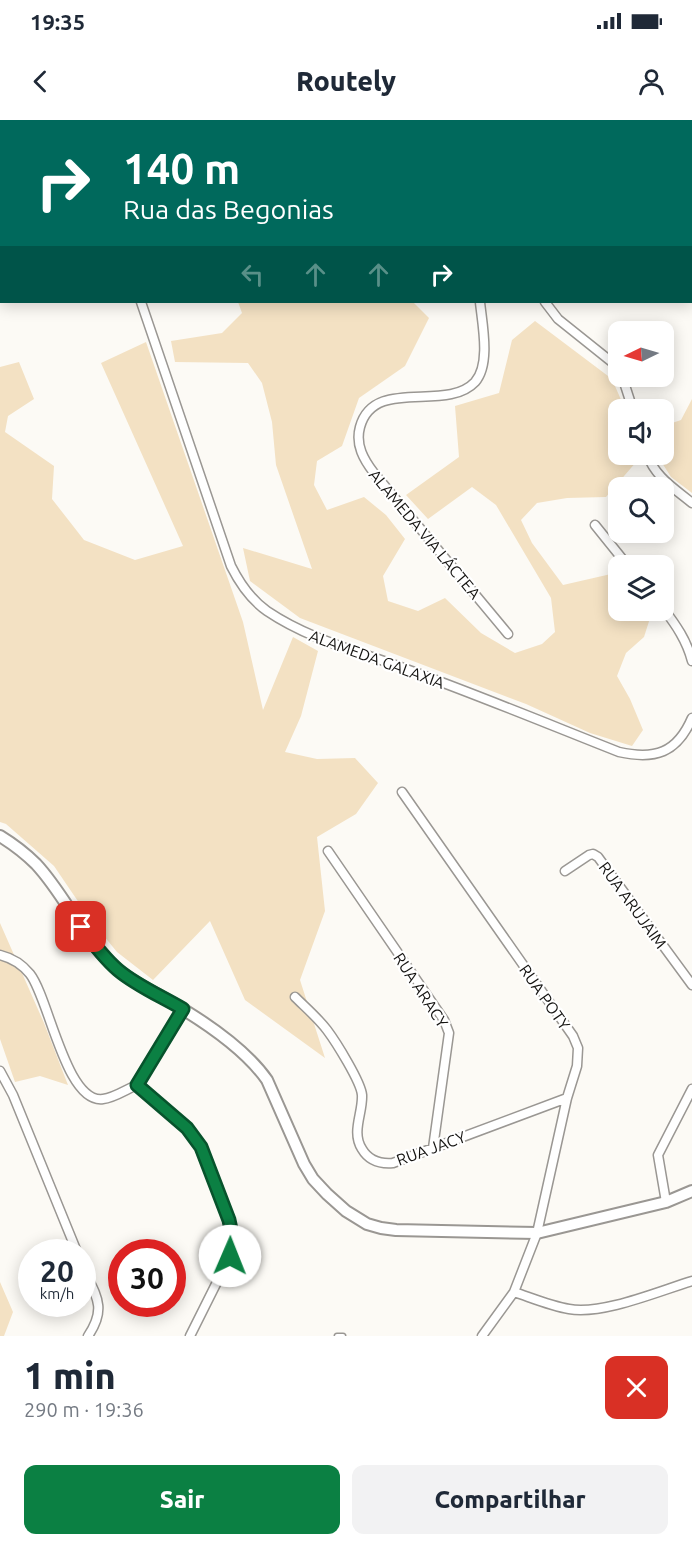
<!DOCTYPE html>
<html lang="pt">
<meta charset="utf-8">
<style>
body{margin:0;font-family:Ubuntu,sans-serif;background:#f2f2f3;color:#1f2937;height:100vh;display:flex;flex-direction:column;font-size:22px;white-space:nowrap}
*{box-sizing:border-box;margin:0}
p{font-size:20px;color:#747a83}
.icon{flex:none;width:33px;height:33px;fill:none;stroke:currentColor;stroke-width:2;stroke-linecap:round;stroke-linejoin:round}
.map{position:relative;height:1216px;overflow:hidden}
.panel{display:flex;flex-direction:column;background:#fff;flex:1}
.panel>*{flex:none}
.hud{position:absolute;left:0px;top:0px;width:693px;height:183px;box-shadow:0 3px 15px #0003;background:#00695c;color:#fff;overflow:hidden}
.needle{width:39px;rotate:265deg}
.tools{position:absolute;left:608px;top:201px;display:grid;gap:12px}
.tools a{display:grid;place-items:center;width:66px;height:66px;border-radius:12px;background:#fff;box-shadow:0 3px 15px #0003;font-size:30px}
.speed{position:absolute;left:18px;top:1119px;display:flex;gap:12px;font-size:30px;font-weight:700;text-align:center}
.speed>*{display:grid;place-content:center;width:78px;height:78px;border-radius:50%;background:#fff;box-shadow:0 3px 15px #0003;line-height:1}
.speed small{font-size:15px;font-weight:400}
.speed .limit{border:9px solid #d22;background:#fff;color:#111}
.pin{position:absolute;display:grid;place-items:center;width:51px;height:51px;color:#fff;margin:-26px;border-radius:12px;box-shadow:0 3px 9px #0006}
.me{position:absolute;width:66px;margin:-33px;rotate:1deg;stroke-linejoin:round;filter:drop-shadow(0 0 4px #0008)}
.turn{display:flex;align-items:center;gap:21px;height:126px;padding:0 24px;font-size:27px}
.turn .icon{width:78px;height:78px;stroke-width:2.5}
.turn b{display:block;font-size:42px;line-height:51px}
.lanes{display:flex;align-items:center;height:57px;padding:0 24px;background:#0003;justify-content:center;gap:30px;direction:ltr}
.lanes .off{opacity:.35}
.round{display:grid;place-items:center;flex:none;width:63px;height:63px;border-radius:12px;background:#f2f2f3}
.headline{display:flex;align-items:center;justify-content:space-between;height:102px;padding:0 24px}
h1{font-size:36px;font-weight:800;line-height:45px}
.cta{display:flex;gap:12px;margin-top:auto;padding:12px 24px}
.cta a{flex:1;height:69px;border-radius:12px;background:#0b8043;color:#fff;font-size:24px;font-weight:800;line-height:69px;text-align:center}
.cta a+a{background:#f2f2f3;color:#1f2937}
.status{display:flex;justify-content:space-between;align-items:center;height:42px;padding:0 30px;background:#fff;direction:ltr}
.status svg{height:16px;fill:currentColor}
header{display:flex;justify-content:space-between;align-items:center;height:78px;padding:0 24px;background:#fff;font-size:27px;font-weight:800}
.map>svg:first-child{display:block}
.green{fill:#f3e1c3}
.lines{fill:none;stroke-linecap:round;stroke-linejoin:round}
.service-casing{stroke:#9a9793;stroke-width:7}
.minor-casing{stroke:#9a9793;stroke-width:11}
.tertiary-casing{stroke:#9a9793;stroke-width:14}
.service{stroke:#fff;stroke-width:4}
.minor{stroke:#fff;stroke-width:8}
.tertiary{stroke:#fff;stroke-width:10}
.route-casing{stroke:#07532c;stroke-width:15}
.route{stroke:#0b8043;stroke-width:10}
.labels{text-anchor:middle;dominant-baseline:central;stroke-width:4.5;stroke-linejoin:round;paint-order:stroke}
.street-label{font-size:16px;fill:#141311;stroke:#fff}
</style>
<div class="status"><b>19:35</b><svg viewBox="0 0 49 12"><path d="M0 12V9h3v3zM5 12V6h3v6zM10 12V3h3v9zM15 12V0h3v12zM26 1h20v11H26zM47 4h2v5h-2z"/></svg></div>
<header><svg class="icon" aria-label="back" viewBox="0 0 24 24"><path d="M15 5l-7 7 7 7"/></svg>Routely<svg class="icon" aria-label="person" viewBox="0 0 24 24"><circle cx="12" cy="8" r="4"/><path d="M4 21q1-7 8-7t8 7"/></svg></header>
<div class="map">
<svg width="692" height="1216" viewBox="0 0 692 1216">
<rect width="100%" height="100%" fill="#fcfaf5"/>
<!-- green -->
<path class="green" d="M0,0l70,1 -68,1 -1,121z
M238,182h175l16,16 -24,48 -46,32 -17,48 -25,15 -3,24 13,25 37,-13 22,18 19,24 -22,37 5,25 30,10 27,-13 36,35 34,20 27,-9 13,-12 -4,-34 -55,-93 -24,-18 -44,32 -22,-24 53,-38 -4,-51 44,-13 13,-53 23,-19 77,58 13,30 -7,1v44l18,1 1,6 -31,36 -39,1 -30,5 -16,17 11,23 31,42 48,-11 7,7v29l28,1 5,4 -7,22 -18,16 -9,23 13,23 13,31 -11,16 -42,-13 -64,-29 -226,-86 -50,-37 -7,-33 69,21 -36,-104 -4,-43 -10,-39 -14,-20 -73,-1 -4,-21 51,-8 20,-20z
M146,222l97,280 20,88 30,-73 25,14 -17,65 -16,36 32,7 38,-1 23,25 -22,31 -39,23 8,74 -25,69 25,78 -80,-58 -35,-79 -57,59 -36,-28 -27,-33 -36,-53 -48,-42 -6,-2v-455l19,-5 15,37 -26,17 -3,16 49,34 -2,33 32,41 51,20 48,-14 -82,-183z
M692,279v94l-21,-16 -14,-22 6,-1v-28l18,-6z
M0,803l44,100 24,62 -28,-9 -25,6 -15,-43z
M0,1162l13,30 -9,24h-4z"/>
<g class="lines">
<!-- service casing -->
<g class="service-casing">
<path id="service" d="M337,1216h6"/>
</g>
<!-- minor casing -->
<g class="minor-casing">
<path id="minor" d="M305,0v2
M123,2v-2
M655,2l2,-2
M141,182l90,264c9,18 19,33 36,45 43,29 91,40 139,58 72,26 142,55 213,83 36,8 58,1 73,-34
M480,182c2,21 11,62 -5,80 -29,31 -101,-6 -115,45 -5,18 4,33 14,46l134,161
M545,182l13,17 60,48
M622,256l11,34
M647,334c8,23 27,34 45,49
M595,405l33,41
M663,488c13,17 24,33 29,53
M402,672l171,244 5,12 -1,18 -10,32 -30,135 -23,59 -32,44
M328,731l116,169 5,13 -16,115
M565,751l24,-16 4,-1 5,3 94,128
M0,835c12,3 22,9 30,19 19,24 36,130 73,125 11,-1 24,-10 34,-14l50,43 14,19 28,73 4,19 -3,17 -40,80
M295,877c10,10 23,21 32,33 9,12 34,52 35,65 1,18 -11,37 0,54 7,12 19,15 31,14l174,-65
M0,951l13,24 64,157
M137,965l46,-76
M666,1082l-8,-47 34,-66
M82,1146c13,28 26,41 6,70
M514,1172c18,6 37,14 55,17 34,6 90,-18 123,-28"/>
</g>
<!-- tertiary casing -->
<g class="tertiary-casing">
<path id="tertiary" d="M0,716c13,8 25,17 36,28 30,32 47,76 81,105 14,12 31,20 47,29 35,20 80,49 103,82l37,84 9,15 14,15 19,17 21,13 14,4 15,2 141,3 129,-31 26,-11"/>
</g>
<!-- service -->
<use href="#service" class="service"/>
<!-- minor -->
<use href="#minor" class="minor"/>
<!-- tertiary -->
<use href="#tertiary" class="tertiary"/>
</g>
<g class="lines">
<!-- route casing -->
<g class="route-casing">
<path id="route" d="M81,807c11,15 23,31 37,43 19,16 43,26 65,39l-46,76 50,43 14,19 28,73 4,19 -3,17"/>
</g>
<!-- route -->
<use href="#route" class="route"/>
</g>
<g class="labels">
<!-- street labels -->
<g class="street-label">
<text transform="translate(425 414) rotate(50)">ALAMEDA VIA LÁCTEA</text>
<text transform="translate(377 539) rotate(20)">ALAMEDA GALAXIA</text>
<text transform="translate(633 785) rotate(54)">RUA ARUJAIM</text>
<text transform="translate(421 870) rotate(57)">RUA ARACY</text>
<text transform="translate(545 877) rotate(55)">RUA POTY</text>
<text transform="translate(431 1028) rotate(-20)">RUA JACY</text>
</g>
</g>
</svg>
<div class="tools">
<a><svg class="needle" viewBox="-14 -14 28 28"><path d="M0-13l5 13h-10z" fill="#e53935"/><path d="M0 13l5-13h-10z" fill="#747a83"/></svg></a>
<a><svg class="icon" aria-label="sound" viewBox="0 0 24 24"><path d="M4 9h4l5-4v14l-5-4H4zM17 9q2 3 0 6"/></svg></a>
<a><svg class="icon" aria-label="search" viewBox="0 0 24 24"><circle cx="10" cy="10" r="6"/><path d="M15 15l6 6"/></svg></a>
<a><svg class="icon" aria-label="layers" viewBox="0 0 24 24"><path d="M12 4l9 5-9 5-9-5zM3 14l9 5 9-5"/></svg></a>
</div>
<div class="speed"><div>20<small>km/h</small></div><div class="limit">30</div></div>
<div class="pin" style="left:81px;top:807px;background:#d93025"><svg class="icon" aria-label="arrive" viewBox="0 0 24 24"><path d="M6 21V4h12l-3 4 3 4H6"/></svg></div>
<svg class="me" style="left:230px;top:1136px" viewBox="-20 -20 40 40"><circle r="19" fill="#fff"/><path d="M0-13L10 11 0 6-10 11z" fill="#0b8043"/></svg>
<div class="hud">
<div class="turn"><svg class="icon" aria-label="right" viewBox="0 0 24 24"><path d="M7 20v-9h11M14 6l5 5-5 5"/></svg><div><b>140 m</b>Rua das Begonias</div></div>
<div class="lanes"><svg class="icon off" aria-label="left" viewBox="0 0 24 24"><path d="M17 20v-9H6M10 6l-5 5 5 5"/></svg><svg class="icon off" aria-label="ahead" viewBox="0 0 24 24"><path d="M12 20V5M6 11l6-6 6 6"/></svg><svg class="icon off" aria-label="ahead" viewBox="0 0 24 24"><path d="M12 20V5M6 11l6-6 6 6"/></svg><svg class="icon" aria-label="right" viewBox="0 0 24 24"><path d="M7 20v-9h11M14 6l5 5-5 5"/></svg></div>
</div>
</div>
<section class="panel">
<div class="headline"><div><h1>1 min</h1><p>290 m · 19:36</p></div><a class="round" style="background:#d93025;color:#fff"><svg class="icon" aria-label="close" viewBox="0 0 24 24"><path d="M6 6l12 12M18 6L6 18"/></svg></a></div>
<div class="cta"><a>Sair</a><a>Compartilhar</a></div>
</section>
